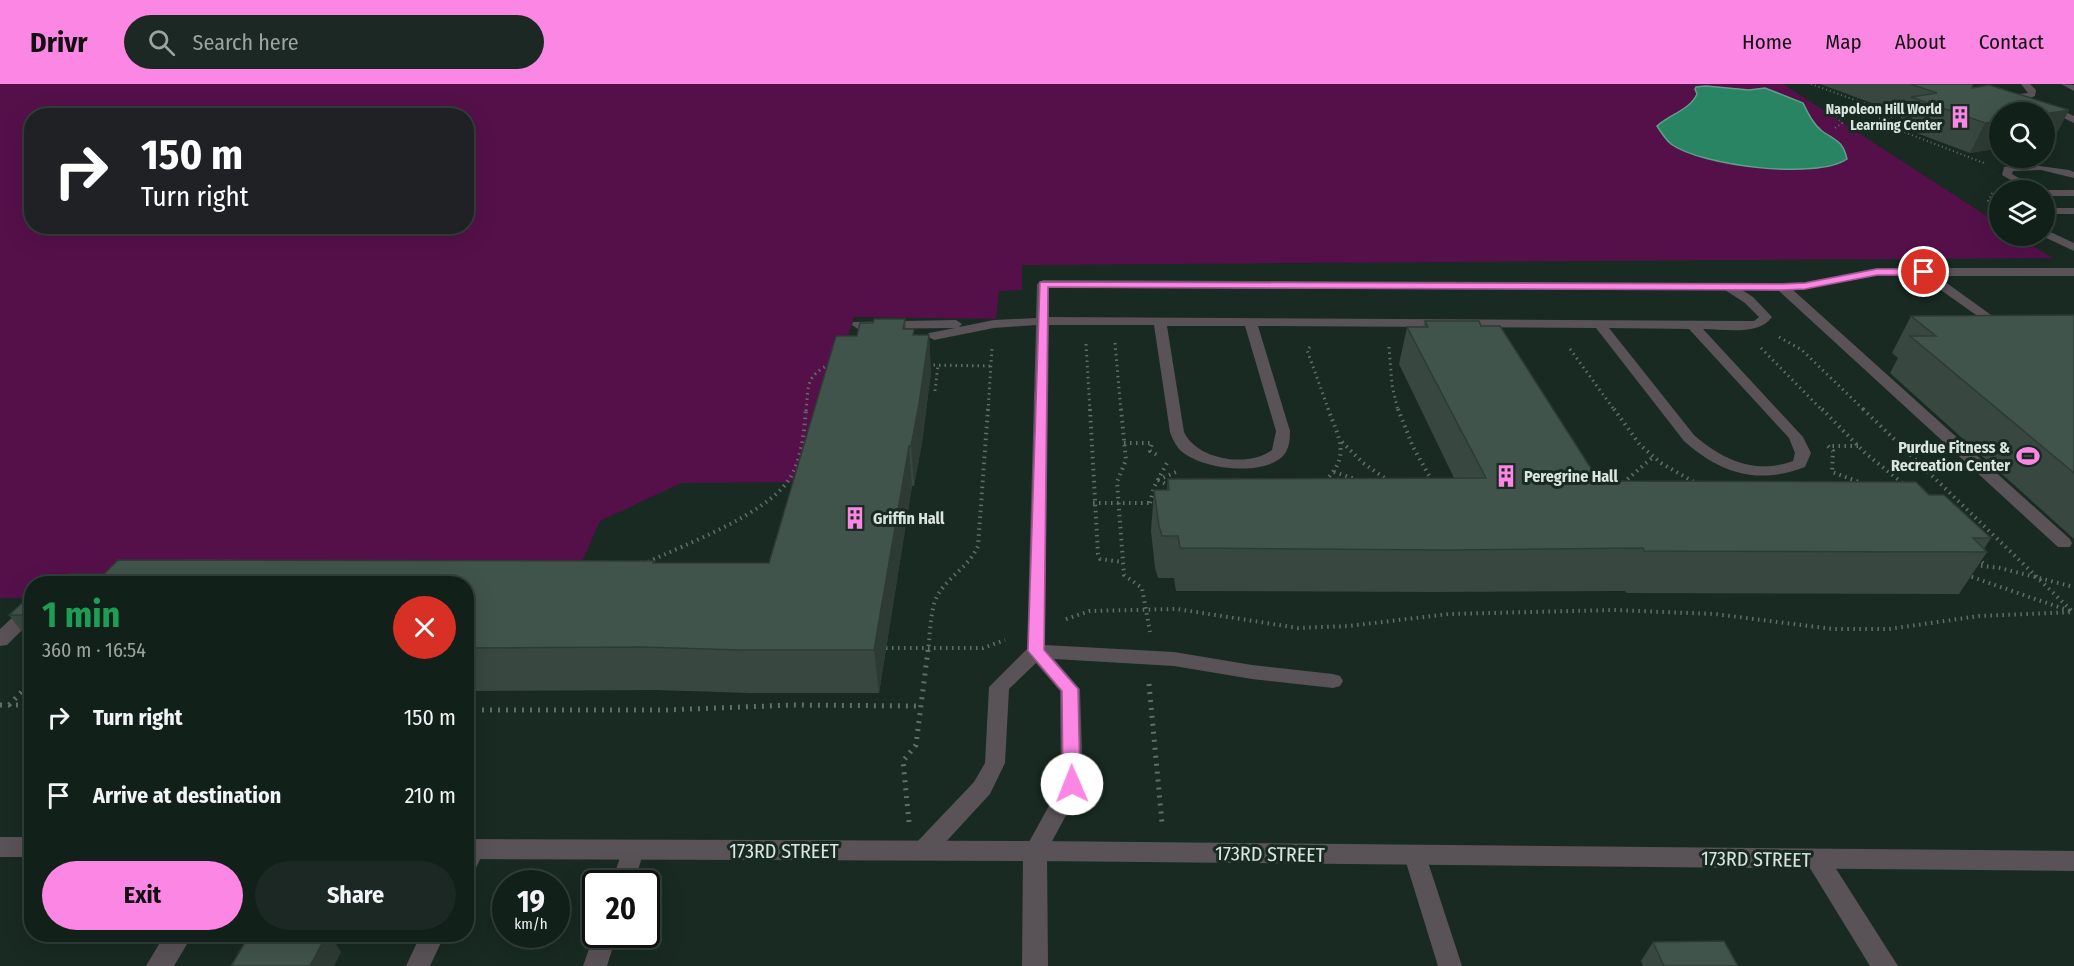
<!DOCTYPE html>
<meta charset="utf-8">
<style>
body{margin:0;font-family:"Fira Sans Condensed",sans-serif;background:#1b2823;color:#f1f3f6;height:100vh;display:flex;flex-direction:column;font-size:22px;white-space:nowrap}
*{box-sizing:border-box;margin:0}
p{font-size:20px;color:#9ca3a2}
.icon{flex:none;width:33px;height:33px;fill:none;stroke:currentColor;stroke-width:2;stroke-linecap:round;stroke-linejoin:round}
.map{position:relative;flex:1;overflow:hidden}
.side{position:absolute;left:24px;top:492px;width:450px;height:366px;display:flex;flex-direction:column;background:#12201a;border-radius:24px;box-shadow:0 6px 24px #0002,0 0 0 2px #313e39}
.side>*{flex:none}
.top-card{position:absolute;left:24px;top:24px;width:450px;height:126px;border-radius:24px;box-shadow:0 6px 24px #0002,0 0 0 2px #313e39;background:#202124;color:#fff;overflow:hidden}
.tools{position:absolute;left:1989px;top:18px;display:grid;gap:12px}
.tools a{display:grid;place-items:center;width:66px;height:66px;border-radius:50%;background:#12201a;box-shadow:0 6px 24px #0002,0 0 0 2px #313e39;font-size:30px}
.speed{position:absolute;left:492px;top:786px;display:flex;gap:12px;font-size:30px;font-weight:700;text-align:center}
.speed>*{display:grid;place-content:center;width:78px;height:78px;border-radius:50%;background:#12201a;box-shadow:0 6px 24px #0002,0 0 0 2px #313e39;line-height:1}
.speed small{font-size:15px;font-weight:400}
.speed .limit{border:3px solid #111;border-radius:9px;background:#fff;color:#111}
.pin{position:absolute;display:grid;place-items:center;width:51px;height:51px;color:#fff;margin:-26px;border:3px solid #fff;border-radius:50%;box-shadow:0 2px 6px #0007}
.me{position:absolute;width:66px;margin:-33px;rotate:359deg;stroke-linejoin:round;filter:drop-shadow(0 0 4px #0008)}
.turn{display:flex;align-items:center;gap:21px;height:126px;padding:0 18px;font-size:27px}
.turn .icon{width:78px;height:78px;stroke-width:2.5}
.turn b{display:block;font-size:42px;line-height:51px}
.round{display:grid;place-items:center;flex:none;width:63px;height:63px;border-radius:32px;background:#1b2823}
.head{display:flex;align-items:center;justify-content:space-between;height:102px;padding:0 18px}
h1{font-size:36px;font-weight:700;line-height:45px;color:#1e9e55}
.primary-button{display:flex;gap:12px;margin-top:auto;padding:12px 18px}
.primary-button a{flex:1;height:69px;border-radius:36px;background:#fc86e4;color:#111;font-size:24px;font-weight:700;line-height:69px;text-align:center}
.primary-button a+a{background:#1b2823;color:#f1f3f6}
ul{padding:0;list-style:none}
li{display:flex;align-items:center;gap:18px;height:78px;padding:0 18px}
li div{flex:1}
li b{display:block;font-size:22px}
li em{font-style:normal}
header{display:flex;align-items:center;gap:36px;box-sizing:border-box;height:84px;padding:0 30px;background:#fc86e4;color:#111}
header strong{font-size:28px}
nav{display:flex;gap:33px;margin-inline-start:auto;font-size:21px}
.search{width:420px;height:54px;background:#1b2823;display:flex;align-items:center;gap:15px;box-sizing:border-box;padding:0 21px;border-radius:33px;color:#9ca3a2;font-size:22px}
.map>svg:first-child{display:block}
.green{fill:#55104a;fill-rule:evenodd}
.water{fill:#288463;stroke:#5da188;stroke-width:1.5}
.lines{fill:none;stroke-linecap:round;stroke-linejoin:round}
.path-far3{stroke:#607069;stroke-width:2;stroke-dasharray:1 3;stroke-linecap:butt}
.path-far2{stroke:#607069;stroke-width:3;stroke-dasharray:1.5 4;stroke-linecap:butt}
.path-far1{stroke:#607069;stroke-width:4;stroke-dasharray:1.5 4.5;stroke-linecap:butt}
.path{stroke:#607069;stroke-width:5;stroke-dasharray:2 6;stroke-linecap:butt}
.service{fill:#595257;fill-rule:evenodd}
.minor{fill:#595257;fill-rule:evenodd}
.tertiary{fill:#595257;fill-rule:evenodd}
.wall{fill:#384840}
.shaded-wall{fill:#2e3b34}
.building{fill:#41544b;stroke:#2e3b34;stroke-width:1.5}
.route{fill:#fc86e4;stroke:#a45794;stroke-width:1.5}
.labels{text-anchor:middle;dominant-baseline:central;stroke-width:6;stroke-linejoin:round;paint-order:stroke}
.far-poi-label{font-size:14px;font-weight:bold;fill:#dae5e0;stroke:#182a22;text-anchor:end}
.poi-label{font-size:16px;font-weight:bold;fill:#dae5e0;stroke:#182a22;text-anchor:start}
.near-street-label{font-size:20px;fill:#dae5e0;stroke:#182a22}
</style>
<header>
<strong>Drivr</strong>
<div class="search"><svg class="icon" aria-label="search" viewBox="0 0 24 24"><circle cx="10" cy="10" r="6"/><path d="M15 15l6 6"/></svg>Search here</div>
<nav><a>Home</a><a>Map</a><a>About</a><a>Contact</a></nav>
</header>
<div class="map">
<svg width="2074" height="882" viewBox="0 0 2074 882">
<rect width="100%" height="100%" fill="#182a22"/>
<!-- green -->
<path class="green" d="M0,0h1783l216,140 1,12h17l36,22 -1031,7v25l-23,1 -3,28 -142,-2 -51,165 -122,1 -81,38 -36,81 -98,-18h-434l-1,14h-31zM32,32h434v110h-434z"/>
<!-- water -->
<path class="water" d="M1706,2l43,4 16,-2 38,15c5,10 10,21 19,28 14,10 21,10 25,28 -30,21 -146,7 -176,-15 -6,-5 -10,-12 -14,-18 13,-12 33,-16 40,-32l-2,-5 1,-2z"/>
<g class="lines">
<!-- path-far3 -->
<path class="path-far3" d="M1811,0l94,34
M1902,39l-16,2 98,38
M1892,40l-14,-5 19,-3
M1835,44l7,-5 -7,-9c9,-8 18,-10 30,-8
M1992,109l-4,8 12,12"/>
<!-- path-far2 -->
<path class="path-far2" d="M1779,253l23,13 63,61
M1115,259l6,68
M1086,260l4,67
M1310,263l-3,3 22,61
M1389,263l3,38 6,26
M1761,264l62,63
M1570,265l45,62
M928,281l63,1
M935,307l3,-26
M806,327c3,-28 -1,-33 25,-48
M988,327l4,-63"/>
<!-- path-far1 -->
<path class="path-far1" d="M1090,325l8,145 2,5 23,3
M1121,325l5,51 -9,22 7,93 18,13 8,44
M1398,325l15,38 19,34
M1614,325l26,36 21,18 33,19
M1822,325l43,44 40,32
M1863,325l210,203
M1342,358l21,21 26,18
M1124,359h28l-2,8 7,4
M1858,362h-30l5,5 -1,21 27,10
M1334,388l21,7
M1158,396l13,7
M1158,396l18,-8
M1325,397c26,-25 14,-43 3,-72
M1623,399l30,-26
M1093,419h64
M1150,419l4,-16 13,-24
M1977,475l9,6
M648,478c38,-18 116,-47 140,-81 14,-20 16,-48 18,-72
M1975,481l25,3 74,19
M1966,491l104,36
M1066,535l24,-8 87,-2 121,19 51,-2 100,-12 165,-4 101,4 118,15h56l90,-13 94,-4
M886,564h97l22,-8
M928,568c2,-16 2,-36 7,-51 8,-22 34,-33 43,-55l10,-137"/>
<!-- path -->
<path class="path" d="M1149,600l13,139
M0,621h32
M9,621l23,-24
M466,626h199l128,-5 127,1
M909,738l-6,-61 13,-16 12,-95"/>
<!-- service -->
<path class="service" d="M2021,0h9l6,6 -1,6 -10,4h-23v-4l26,-3z
M2061,0l13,1v6z
M2048,20l26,12v7l-29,-14 -1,-2z
M2025,80l44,6 5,2v6l-33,-8 -28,1 -1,3 28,16h-12l-26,-15 2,-8z
M2041,106h33v6h-30v-6z
M2044,124h30v6h-30z
M2044,145l30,14v8l-32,-15h2z
M1877,184h197v8h-137l68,49 1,3 -1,3 -5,1 -79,-56h-44l-84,14 277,249 2,4 -2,4h-12l-279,-256 -37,-1 11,7 19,20c-13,19 -48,12 -69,12l100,108 8,16 -6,14c-47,18 -84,7 -121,-26l-88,-113 -338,-2 32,105c0,10 -1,19 -8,26 -22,20 -84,12 -103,-8 -4,-5 -7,-11 -9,-17l-16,-107h-105l-4,320 129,7 78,13 81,9 7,2 3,5 -3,5 -7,2 -81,-9 -78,-13 -120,-7 26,30 3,95 -40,74 -8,2 -8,-2 -3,-7 37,-67 -1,-93 -24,-28 -27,26 -4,74 -15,31 -59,64 -8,2 -8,-2 -3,-7 3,-7 59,-62 11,-19 4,-76 38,-38 9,-324 -42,3 -60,12 -7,-4 2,-3 26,-5 -97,1 -6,-4 1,-3 103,-2 6,4 -3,3 35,-7 42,-2 1,-34 6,-4 739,3 23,-1zM1049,204l676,2 20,13 14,14 -5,4h-9l-696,-4zM1167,242h78l31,105 -4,19c-24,18 -75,10 -88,-18zM1609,244l80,1 100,109 6,15 -2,8c-38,14 -70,-1 -99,-26z
M32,519v17l-25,25 -7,1v-17l26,-24z
M474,756l8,2 3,7 -11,23 -8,2v-32z
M633,757l8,2 3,7 -10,34h-23l14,-41z
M1415,763l8,2 3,7 36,110h-24l-34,-110 3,-7z
M596,845v5h21l-10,32h-24z
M421,850h24l-15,32h-24z"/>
<!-- minor -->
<path class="minor" d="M1035,757l9,3 3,7 1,115h-26l1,-115 3,-7z
M1817,766l9,3 72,113h-28l-65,-106 3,-7z
M165,850h28l-19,32h-28z"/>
<!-- tertiary -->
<path class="tertiary" d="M0,753h32v20h-32z
M466,755l569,2 1039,10v20l-1039,-10 -569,-2z"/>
</g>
<!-- wall -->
<path class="wall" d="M1820,0h153l-1,4 97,22 -16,30 -83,13 -72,-27 6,-11z
M2074,231v224l-184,-166 8,-15 -6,-5 19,-37z
M905,235l1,10 8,6h15l2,37 -9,71 -8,43h-2l-33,207h-129l-94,-3 -190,1v-107l-362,-10 550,-13 1,2h114l88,-227 16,-13z
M1425,237l174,160 330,14 62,43 -7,11 3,3 -28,42 -332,-1 -2,-2 -190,1 -259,-1 -2,-13h-16l-3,-10 -4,-37 3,-41h13l1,-11 286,-1 -55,-114 8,-37h16z
M32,510v51l-23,-30z
M1653,858l85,24h-95l-2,-5z"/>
<!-- shaded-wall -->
<path class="shaded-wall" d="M2069,26l-16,30 -9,1v-27z
M2000,37v27l-30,5 15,-30z
M929,251l2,37 -9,71 -8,43 -3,-40z
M909,362l3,40 -33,207 -5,-43z
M327,850h3l11,18 -7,14h-24z"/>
<!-- building -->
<path class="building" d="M1910,0h63l-1,4 17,-3 80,25 -25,4v-2h-44v9l-15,2 -74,-26 26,-4z
M2074,231v158l-164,-137h26l-25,-20z
M874,235h31l-2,10h11l-1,6h16l-10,69 -8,42h-2l-35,204h-134l-97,-3 -177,1v-64h-406l10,-10h34l14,-14 536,1 -1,2h116l67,-227h21l3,-13h13z
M1425,237h54l2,5h19l99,155 317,1 13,13h15l47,43h-18l14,14 -343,-1 -1,-3 -196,2 -267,-2 -2,-12h-16l-3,-10 -5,-36h15l-1,-11 318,-1 -79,-151h21z
M32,510v21h-23z
M250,850h77l-17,32h-79z
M1724,857l14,25h-74l-11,-24z"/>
<!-- route -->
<path class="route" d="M1877,185h47l5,3 -5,3h-47l-72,14 -23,1 -734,-3 -4,363 34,39 2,95 -2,5 -6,2 -7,-2 -2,-5 -1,-93 -34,-40 12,-369 742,2 23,-1z"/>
<!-- icons -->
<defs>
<g id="building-bare" transform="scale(1.8)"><path d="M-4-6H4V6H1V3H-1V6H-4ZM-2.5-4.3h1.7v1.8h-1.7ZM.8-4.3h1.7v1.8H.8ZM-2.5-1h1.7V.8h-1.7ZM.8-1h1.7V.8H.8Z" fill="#fc86e4" stroke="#182a22" stroke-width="2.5" paint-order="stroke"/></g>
<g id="stadium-bare" transform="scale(1.8)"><path d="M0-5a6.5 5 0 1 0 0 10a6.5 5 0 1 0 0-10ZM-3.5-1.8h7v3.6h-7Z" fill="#fc86e4" stroke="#182a22" stroke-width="2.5" paint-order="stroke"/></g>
</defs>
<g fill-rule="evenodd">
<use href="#building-bare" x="1960" y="33"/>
<use href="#stadium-bare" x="2028" y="372"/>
<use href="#building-bare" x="1506" y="392"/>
<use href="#building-bare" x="855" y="434"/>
</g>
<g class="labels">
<!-- far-poi labels -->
<g class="far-poi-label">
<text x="1942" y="25">Napoleon Hill World<tspan x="1942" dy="16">Learning Center</tspan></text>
</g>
<!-- poi labels -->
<g class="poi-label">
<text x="2010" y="363" text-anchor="end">Purdue Fitness &amp;<tspan x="2010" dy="18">Recreation Center</tspan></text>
<text x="1524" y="392">Peregrine Hall</text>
<text x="873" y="434">Griffin Hall</text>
</g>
<!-- near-street labels -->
<g class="near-street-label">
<text x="784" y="767">173RD STREET</text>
<text transform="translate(1270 770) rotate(1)">173RD STREET</text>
<text transform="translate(1756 775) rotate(1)">173RD STREET</text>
</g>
</g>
</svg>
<div class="tools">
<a><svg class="icon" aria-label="search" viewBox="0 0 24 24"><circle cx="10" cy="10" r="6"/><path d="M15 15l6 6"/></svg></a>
<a><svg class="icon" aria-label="layers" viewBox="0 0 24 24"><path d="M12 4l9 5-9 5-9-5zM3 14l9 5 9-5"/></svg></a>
</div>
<div class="speed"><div>19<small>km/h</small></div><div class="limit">20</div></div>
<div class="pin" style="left:1924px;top:188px;background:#d93025"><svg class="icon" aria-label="arrive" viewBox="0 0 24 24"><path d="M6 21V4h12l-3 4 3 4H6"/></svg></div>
<svg class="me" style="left:1072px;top:700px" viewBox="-20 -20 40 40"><circle r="19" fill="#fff"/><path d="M0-13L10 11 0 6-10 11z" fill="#fc86e4"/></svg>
<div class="top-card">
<div class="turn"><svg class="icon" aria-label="right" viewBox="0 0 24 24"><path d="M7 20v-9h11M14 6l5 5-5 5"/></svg><div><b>150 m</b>Turn right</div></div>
</div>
<section class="side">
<div class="head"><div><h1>1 min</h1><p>360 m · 16:54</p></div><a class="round" style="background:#d93025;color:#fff"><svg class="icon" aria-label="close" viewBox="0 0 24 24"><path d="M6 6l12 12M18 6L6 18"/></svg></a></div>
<ul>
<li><svg class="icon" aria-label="right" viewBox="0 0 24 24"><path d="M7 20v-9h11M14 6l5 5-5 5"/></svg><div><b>Turn right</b></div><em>150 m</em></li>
<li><svg class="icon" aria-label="arrive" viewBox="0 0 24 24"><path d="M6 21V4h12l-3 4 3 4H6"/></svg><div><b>Arrive at destination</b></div><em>210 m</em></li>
</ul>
<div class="primary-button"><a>Exit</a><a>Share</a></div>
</section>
</div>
